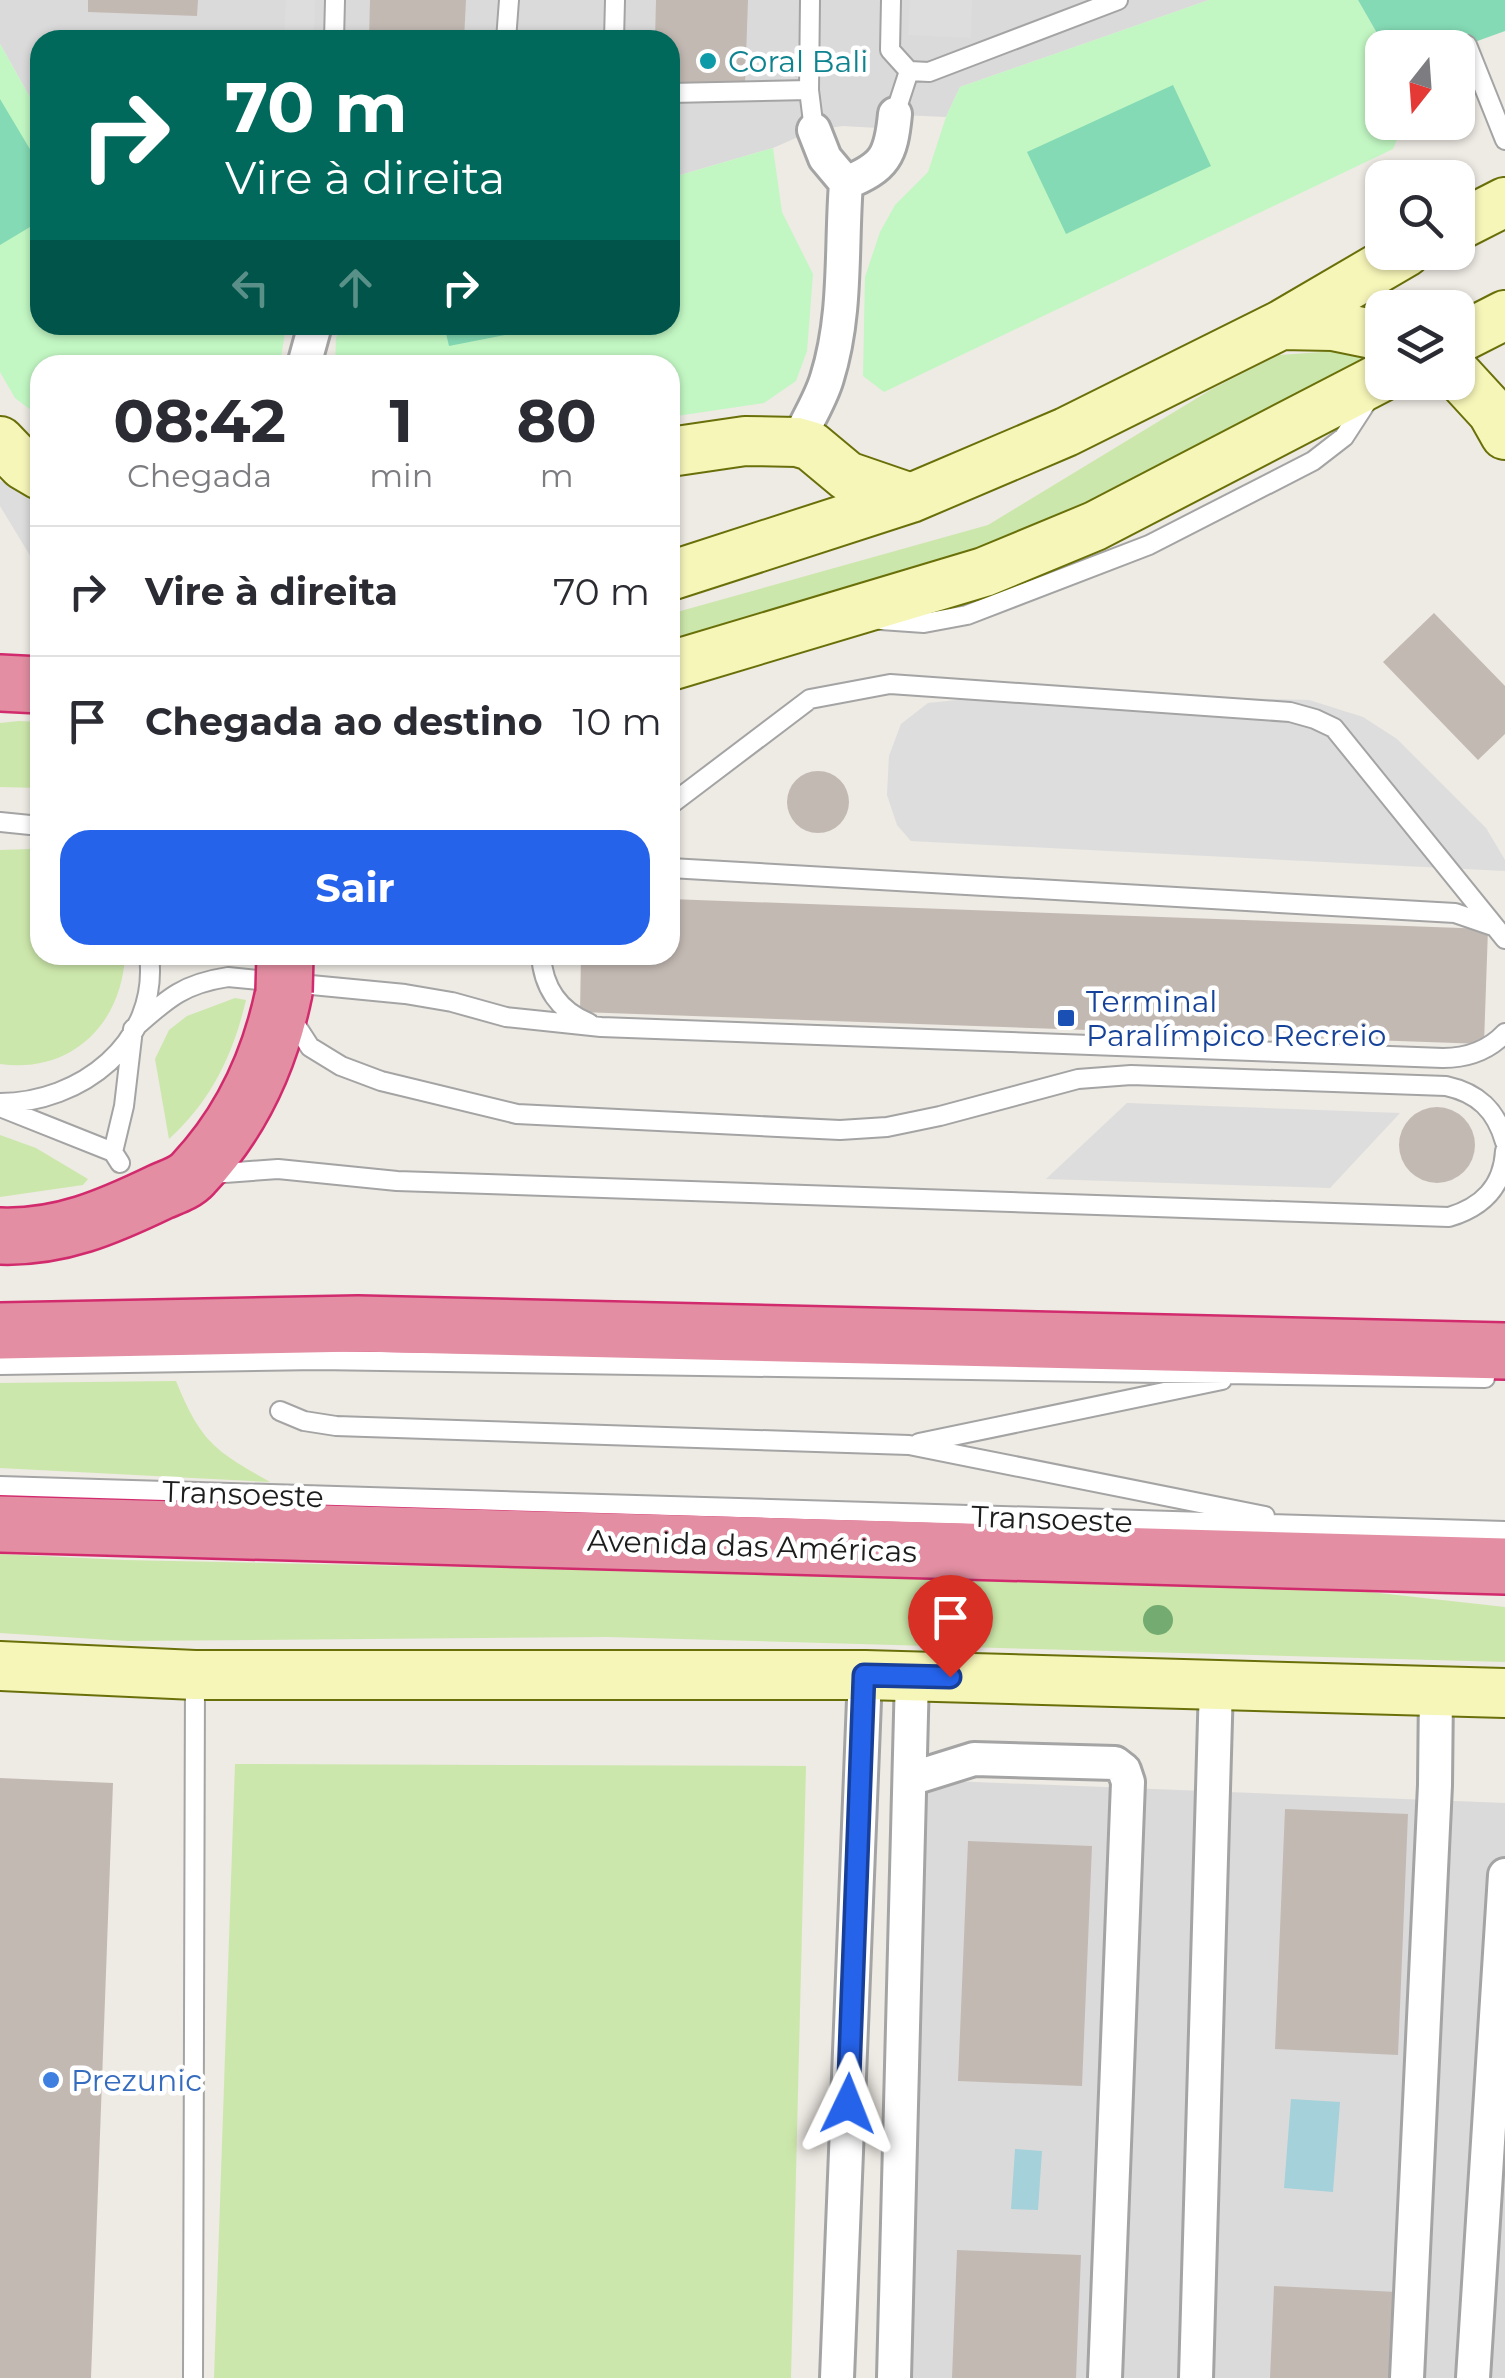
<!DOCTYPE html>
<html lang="pt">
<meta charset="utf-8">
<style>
body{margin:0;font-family:Montserrat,sans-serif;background:#f7f7f7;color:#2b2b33;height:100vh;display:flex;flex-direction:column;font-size:38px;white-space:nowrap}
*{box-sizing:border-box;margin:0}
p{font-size:32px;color:#7c7c81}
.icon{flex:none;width:55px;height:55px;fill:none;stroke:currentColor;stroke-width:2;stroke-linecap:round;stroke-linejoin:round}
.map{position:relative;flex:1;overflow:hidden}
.side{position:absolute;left:30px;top:355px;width:650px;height:610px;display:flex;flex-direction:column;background:#fff;border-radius:30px;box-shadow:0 2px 8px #0004}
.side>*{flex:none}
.banner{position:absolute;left:30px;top:30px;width:650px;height:305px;border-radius:30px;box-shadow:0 2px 8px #0004;background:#00695c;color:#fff;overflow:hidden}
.needle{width:65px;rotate:197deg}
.buttons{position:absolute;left:1365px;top:30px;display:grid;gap:20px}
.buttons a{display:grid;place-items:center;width:110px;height:110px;border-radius:20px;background:#fff;box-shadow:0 2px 8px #0004;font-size:50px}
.pin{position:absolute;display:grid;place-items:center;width:85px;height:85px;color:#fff;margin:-102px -42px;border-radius:50% 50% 50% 0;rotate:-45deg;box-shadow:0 0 10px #0007}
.pin .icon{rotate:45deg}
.me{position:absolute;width:110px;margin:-55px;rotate:2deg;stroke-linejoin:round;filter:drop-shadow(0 0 8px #0008)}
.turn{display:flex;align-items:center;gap:35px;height:210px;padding:0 30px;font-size:45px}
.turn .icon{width:130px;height:130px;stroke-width:2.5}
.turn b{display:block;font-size:70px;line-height:85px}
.lanes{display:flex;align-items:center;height:95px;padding:0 30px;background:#0003;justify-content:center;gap:50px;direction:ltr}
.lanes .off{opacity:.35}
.eta{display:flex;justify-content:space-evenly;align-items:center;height:170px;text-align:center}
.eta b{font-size:60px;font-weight:700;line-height:70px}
.button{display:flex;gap:20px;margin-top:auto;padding:20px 30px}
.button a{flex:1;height:115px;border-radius:30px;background:#2563eb;color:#fff;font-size:40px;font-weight:700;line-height:115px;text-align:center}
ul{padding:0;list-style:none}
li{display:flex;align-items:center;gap:30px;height:130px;padding:0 30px;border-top:2px solid #e1e1e2}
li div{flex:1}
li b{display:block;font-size:38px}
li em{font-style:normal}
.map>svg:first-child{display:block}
.residential{fill:#dbdada}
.grass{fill:#cce7ab}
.park{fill:#c2f7c3}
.pitch{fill:#84dab4}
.parking{fill:#ddd}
.water{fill:#a5d1da}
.building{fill:#c3b9b3}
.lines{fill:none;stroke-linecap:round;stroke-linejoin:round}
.lane-casing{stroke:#a4a4a4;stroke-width:22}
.street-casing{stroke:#a4a4a4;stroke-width:38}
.secondary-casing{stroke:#6a7009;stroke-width:52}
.highway-casing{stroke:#d22b6d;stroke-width:60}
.lane{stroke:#fff;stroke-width:18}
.street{stroke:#fff;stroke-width:32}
.secondary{stroke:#f7f6b9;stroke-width:48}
.highway{stroke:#e38ea2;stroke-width:55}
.highway-bridge-casing{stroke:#d22b6d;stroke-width:60;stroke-linecap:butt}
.highway-bridge{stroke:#e38ea2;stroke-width:55}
.tree{fill:#74ab70}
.route-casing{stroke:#184099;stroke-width:25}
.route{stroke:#2563eb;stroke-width:18}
.culture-dot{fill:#0f9aa8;stroke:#fff;stroke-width:4}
.transit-dot{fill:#1a4fb4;stroke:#fff;stroke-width:4}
.shop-dot{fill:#3f7fe0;stroke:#fff;stroke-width:4}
.labels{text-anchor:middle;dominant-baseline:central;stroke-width:9;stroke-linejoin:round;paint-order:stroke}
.culture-label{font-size:30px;fill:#0d838f;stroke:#fff;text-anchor:start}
.transit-label{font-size:30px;fill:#164399;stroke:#fff;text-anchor:start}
.street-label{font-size:30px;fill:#1d1d1d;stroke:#fff}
.shop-label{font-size:30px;fill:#366cbe;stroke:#fff;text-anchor:start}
</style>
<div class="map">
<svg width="1505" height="2378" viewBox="0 0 1505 2378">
<rect width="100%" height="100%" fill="#eeeae4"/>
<!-- residential -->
<path class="residential" d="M0,0h1209l-249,87 -14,30 -66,-3 -2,14 -35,-2 -29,4 -41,18 -103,30v-138h-630v75l-40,-71z
M950,1781l555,22v575h-618l30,-579z"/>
<!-- grass -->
<path class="grass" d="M1350,350l14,7 -5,12 -325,167 -364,110v-32l318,-89 224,-136 67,-34z
M19,721l21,1v66l-40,-1v-64z
M30,849l10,3v103h85c-3,69 -54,119 -125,109v-214z
M235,998l11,2c-13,55 -35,101 -77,139l-14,-80 14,-29 18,-14z
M0,1135l36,13 52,31 -5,6 -83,12z
M176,1381c25,61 38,69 94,101l-270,-14v-85z
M0,1554l124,6 1174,24 207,23v55l-898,-25 -480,4 -127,-8z
M235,1764l571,2 -15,612h-577z"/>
<!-- park -->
<path class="park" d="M1209,0h149l27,47 -3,1v74l22,1 -11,26 -509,243 -21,-16 2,-99 15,-45 15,-27 33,-33 18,-55 14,-30z
M0,44l40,71v210h246l-6,40h-240v52l-25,-19 -15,-26z
M773,148l9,64 31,62 -6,77 -11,30 -32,22 -94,14v-52h-335l1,-27 7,-13h327v-147z"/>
<!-- pitch -->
<path class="pitch" d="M1358,0h147v31l-47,17 -73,-1z
M1173,85l38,81 -145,68 -39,-82z
M0,99l40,67v55l-40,24z
M444,325h112l-107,21z"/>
<!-- parking -->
<path class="parking" d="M286,0h29l-1,40h-30z
M910,0h62l-1,38 -63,-3z
M0,481l40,13v78l-40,-66z
M1025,693l284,7 54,17 34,22 89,89 19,32v11l-594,-30 -14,-16 -10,-30 2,-39 12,-32 27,-21z
M1127,1103l273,10 -70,75 -284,-9z"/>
<!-- water -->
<path class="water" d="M1291,2099l49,3 -7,90 -49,-4z
M1015,2149l27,2 -4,59 -27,-1z"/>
<!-- building -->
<path class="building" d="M88,0h110l-1,16 -109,-4z
M370,0h96l-2,40h-95z
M656,0h92l-3,85 -75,-3v-42h-15z
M1434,613l71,73v48l-27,26 -95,-98z
M787 802a31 31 0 1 1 62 0a31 31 0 1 1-62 0Z
M670,899l818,30 -4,115 -904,-32 1,-57h89z
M1399 1145a38 38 0 1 1 76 0a38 38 0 1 1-76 0Z
M0,1778l113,5 -22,595h-91z
M1285,1809l123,5 -10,241 -123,-6z
M968,1841l124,5 -10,240 -124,-5z
M957,2250l124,5 -5,123h-124z
M1274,2286l123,6 -3,86h-124z"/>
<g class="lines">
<!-- lane casing -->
<g class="lane-casing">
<path id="lane" d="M810,0l-1,90 5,40
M891,0l-1,50 19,21 -14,43
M334,40l1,-40
M506,40l3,-40
M614,40l1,-40
M1467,45l38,95
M909,71l20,1 189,-72
M670,93l139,-3
M881,620l43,3 43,-8 182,-70 164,-84 31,-24 24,-37
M670,805l140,-106 80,-15 400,28 25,7 19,9 171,211
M0,822l40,4
M670,868l785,45 35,12
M541,955c2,32 18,56 48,68
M290,1016l20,31 31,19 40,15 136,33 323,16 47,-3 53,-11 138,-37 53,-4 315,11c32,7 50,24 59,56
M0,1103c80,0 160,-60 149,-148
M0,1107l113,45 7,11
M113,1152l11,-46 9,-77c34,-30 49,-45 95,-52l177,17 47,8 54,15 95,10 842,31c25,0 45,-7 62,-25
M211,1174l67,-5 119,12 1052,36c33,-10 54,-30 56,-66
M0,1365l318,-5 1167,18
M280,1411l24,10 32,5 573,19 356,71
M919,1443l303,-63
M0,1486l1505,45
M193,2378l2,-703"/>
</g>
<!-- street casing -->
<g class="street-casing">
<path id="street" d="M846,183c39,-16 45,-27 49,-69
M304,365l11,-40
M797,442c10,-21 24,-43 30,-64 20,-64 14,-130 19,-195l-21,-25 -11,-28
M910,1779l64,-20 141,4 9,7 4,12 -23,596
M837,2378l28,-703
M894,2378l18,-702
M1196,2378l20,-693
M1407,2378l28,-593 1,-94
M1473,2378l32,-503"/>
</g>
<!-- secondary casing -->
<g class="secondary-casing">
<path id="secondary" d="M1458,226l47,-24
M1281,325l52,1 49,10
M1458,339l47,-24
M1458,375l34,37 13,23
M0,441l23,24 17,10
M670,452l75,-11 52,1 14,4 36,30 64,22
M670,576l241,-78 155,-66 215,-107 125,-73
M670,666l314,-94 111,-46 287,-149
M0,1666l195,9h670l640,18"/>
</g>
<!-- highway casing -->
<g class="highway-casing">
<path id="highway" d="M0,683l40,2
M0,1236c60,2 108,-19 160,-44 11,-5 25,-9 33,-18 49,-52 77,-113 91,-182
M0,1331l358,-7 1147,27
M0,1524l1505,42"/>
</g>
<!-- lane -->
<use href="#lane" class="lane"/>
<!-- street -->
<use href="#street" class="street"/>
<!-- secondary -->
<use href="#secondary" class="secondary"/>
<!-- highway -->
<use href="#highway" class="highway"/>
<!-- highway-bridge casing -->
<g class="highway-bridge-casing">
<path id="highway-bridge" d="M284,992l1,-37"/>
</g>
<!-- highway-bridge -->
<use href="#highway-bridge" class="highway-bridge"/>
</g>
<!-- trees -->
<circle class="tree" cx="1158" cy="1620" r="15"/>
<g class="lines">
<!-- route casing -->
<g class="route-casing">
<path id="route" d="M848,2104l16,-429 86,2"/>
</g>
<!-- route -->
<use href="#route" class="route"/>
</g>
<!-- markers -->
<circle class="culture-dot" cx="708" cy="61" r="10"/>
<rect class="transit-dot" x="1056" y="1008" width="20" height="20" rx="5"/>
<circle class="shop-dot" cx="51" cy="2080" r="10"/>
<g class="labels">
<!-- culture labels -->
<g class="culture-label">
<text x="728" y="61">Coral Bali</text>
</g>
<!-- transit labels -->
<g class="transit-label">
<text x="1086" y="1001">Terminal<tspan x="1086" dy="34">Paralímpico Recreio</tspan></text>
</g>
<!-- street labels -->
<g class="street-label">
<text transform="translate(243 1494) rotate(2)">Transoeste</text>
<text transform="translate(1052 1519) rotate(2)">Transoeste</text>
<text transform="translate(752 1546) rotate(2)">Avenida das Américas</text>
</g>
<!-- shop labels -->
<g class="shop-label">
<text x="71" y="2080">Prezunic</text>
</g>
</g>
</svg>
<div class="buttons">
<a><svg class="needle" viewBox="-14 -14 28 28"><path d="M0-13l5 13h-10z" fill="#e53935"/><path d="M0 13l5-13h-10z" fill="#7c7c81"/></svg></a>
<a><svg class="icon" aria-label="search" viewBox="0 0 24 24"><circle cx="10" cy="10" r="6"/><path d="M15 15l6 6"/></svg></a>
<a><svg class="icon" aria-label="layers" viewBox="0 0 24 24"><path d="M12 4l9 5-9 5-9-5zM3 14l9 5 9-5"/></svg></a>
</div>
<div class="pin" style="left:950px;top:1677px;background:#d93025"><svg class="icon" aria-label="arrive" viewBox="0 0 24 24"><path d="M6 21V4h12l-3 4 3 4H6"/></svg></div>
<svg class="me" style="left:848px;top:2104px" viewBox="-20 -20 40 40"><path d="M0-17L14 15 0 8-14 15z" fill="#2563eb" stroke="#fff" stroke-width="4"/></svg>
<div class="banner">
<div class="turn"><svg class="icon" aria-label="right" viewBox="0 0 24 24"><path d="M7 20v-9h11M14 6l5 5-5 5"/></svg><div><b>70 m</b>Vire à direita</div></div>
<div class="lanes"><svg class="icon off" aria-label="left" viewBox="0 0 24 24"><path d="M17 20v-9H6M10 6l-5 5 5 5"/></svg><svg class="icon off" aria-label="ahead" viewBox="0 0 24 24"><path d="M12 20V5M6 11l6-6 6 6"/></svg><svg class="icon" aria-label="right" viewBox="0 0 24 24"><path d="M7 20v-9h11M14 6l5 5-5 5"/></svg></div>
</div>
<section class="side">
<div class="eta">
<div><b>08:42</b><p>Chegada</p></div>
<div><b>1</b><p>min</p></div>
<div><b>80</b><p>m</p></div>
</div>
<ul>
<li><svg class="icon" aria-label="right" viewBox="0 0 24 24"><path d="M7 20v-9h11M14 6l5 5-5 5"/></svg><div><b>Vire à direita</b></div><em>70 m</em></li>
<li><svg class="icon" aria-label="arrive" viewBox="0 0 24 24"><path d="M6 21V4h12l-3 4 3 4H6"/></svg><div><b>Chegada ao destino</b></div><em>10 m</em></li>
</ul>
<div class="button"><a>Sair</a></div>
</section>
</div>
